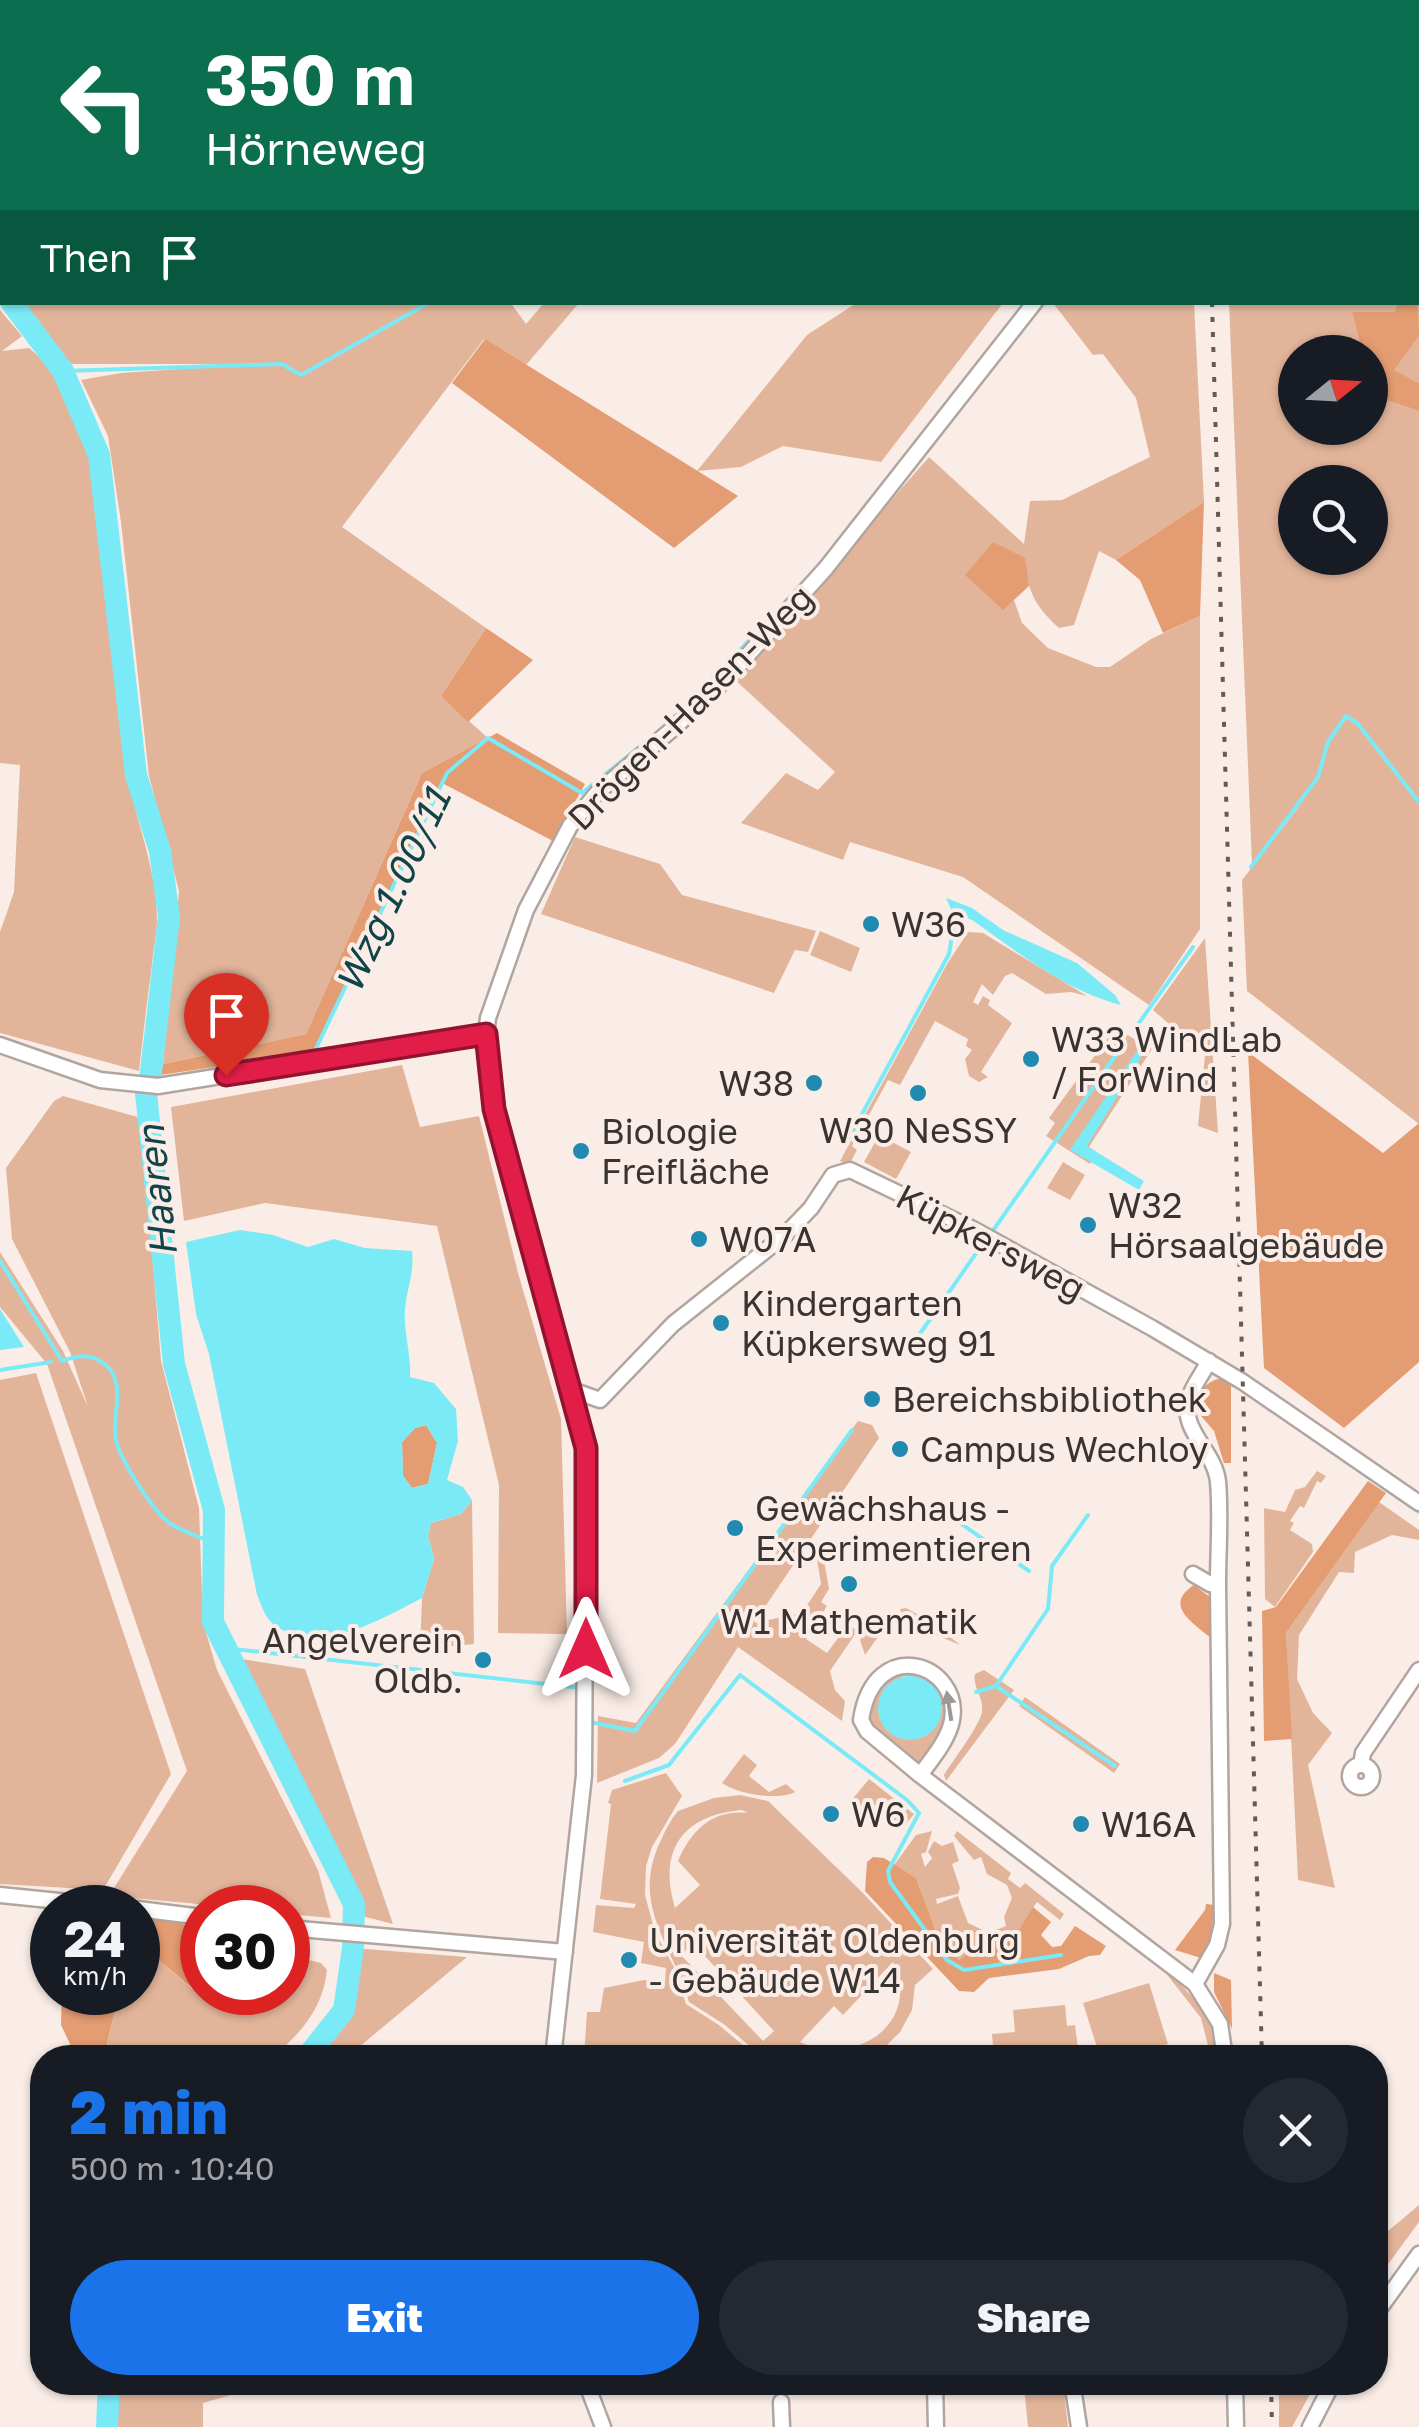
<!DOCTYPE html>
<meta charset="utf-8">
<style>
body{margin:0;font-family:"Golos Text",sans-serif;background:#242831;color:#f1f3f6;height:100vh;display:flex;flex-direction:column;font-size:38px;white-space:nowrap}
*{box-sizing:border-box;margin:0}
p{font-size:32px;color:#9ea1a6}
.icon{flex:none;width:55px;height:55px;fill:none;stroke:currentColor;stroke-width:2;stroke-linecap:round;stroke-linejoin:round}
.map{position:relative;flex:1;overflow:hidden}
.panel{position:absolute;left:30px;top:2045px;width:1358px;height:350px;display:flex;flex-direction:column;background:#171b24;border-radius:40px;box-shadow:0 2px 8px #0004}
.panel>*{flex:none}
.guide{position:absolute;left:0px;top:0px;width:1420px;height:305px;box-shadow:0 2px 8px #0004;background:#0b6e4f;color:#fff;overflow:hidden}
.needle{width:65px;rotate:72deg}
.controls{position:absolute;left:1278px;top:335px;display:grid;gap:20px}
.controls a{display:grid;place-items:center;width:110px;height:110px;border-radius:50%;background:#171b24;box-shadow:0 2px 8px #0004;font-size:50px}
.speed{position:absolute;left:30px;top:1885px;display:flex;gap:20px;font-size:50px;font-weight:700;text-align:center}
.speed>*{display:grid;place-content:center;width:130px;height:130px;border-radius:50%;background:#171b24;box-shadow:0 2px 8px #0004;line-height:1}
.speed small{font-size:25px;font-weight:400}
.speed .limit{border:15px solid #d22;background:#fff;color:#111}
.pin{position:absolute;display:grid;place-items:center;width:85px;height:85px;color:#fff;margin:-102px -42px;border-radius:50% 50% 50% 0;rotate:-45deg;box-shadow:0 0 10px #0007}
.pin .icon{rotate:45deg}
.me{position:absolute;width:110px;margin:-55px;rotate:0deg;stroke-linejoin:round;filter:drop-shadow(0 0 8px #0008)}
.turn{display:flex;align-items:center;gap:35px;height:210px;padding:0 40px;font-size:45px}
.turn .icon{width:130px;height:130px;stroke-width:2.5}
.turn b{display:block;font-size:70px;line-height:85px}
.then{display:flex;align-items:center;height:95px;padding:0 40px;background:#0003;gap:20px;font-size:38px}
.round{display:grid;place-items:center;flex:none;width:105px;height:105px;border-radius:52px;background:#242831}
.overview{display:flex;align-items:center;justify-content:space-between;height:170px;padding:0 40px}
h1{font-size:60px;font-weight:800;line-height:75px;color:#1a73e8}
.cta{display:flex;gap:20px;margin-top:auto;padding:20px 40px}
.cta a{flex:1;height:115px;border-radius:60px;background:#1a73e8;color:#fff;font-size:40px;font-weight:800;line-height:115px;text-align:center}
.cta a+a{background:#242831;color:#f1f3f6}
.map>svg:first-child{display:block}
.green{fill:#e2b59b;fill-rule:evenodd}
.forest{fill:#e49c72}
.water{fill:#7beaf7;fill-rule:evenodd}
.lines{fill:none;stroke-linecap:round;stroke-linejoin:round}
.stream{stroke:#7beaf7;stroke-width:4}
.river{stroke:#7beaf7;stroke-width:22}
.minor-casing{stroke:#b1a69f;stroke-width:19}
.minor{stroke:#fff;stroke-width:14}
.rail{stroke:#625b58;stroke-width:4;stroke-dasharray:5 10;stroke-linecap:butt}
.oneway{fill:#9c9a98}
.route-casing{stroke:#92132f;stroke-width:25}
.route{stroke:#e11d48;stroke-width:18}
.poi-dot{fill:#208ab1;stroke:#faede7;stroke-width:4}
.labels{text-anchor:middle;dominant-baseline:central;stroke-width:8;stroke-linejoin:round;paint-order:stroke}
.street-label{font-size:35px;fill:#393432;stroke:#faede7}
.poi-label{font-size:35px;fill:#393432;stroke:#faede7;text-anchor:start}
.water-label{font-size:38px;font-style:italic;fill:#104449;stroke:#faede7}
</style>
<div class="map">
<svg width="1419" height="2427" viewBox="0 0 1419 2427">
<rect width="100%" height="100%" fill="#faede7"/>
<!-- green -->
<path class="green" d="M0,0h65l-63,2 -2,102z
M168,0h334l-1,2z
M510,302l16,22 18,-21h35l-53,62 -42,-26 -142,188 144,101 -45,68 47,42 -66,35 -116,261 -143,30 16,-173 -30,-115 -28,-254 -13,-86 -27,-56 40,-7 134,-9h-186l-46,-61z
M858,302l145,1 -122,159 -98,-16 -42,21 -44,4 110,-136z
M1053,303h141l10,199 -88,58 -17,-9 -25,74 -15,3c-24,-22 -32,-37 -34,-69l-22,50 11,-9 8,23 26,25 48,19h14l41,-28 49,-23v313l-51,76 -186,-128 -113,-35 -7,18 -102,-37 45,-50 32,17 17,-18 -101,-93 195,-222 95,87 6,-43 32,-1 88,-43 -14,-59 -33,-44 -10,1z
M1229,303h168l-1,9h-44l10,40h-67v76h75v-45l3,13 46,15v713l-172,-133 -5,-111 63,-81 -53,65zM1295,482h75v76h-75z
M0,310l22,26 -20,15 27,-3c93,73 78,310 98,422 8,50 30,98 30,150 0,14 -4,30 -5,45 -5,35 -9,71 -13,106l-139,-38v-101l14,-40 6,-127 -20,-2z
M1419,336v47l-26,-13z
M575,837l85,27 22,31 134,36 -8,21 -13,-2 -21,43 -233,-79z
M820,931l40,17 -9,24 -41,-17z
M968,932l15,1 104,63 -16,-4 -25,2 -34,-21 -7,3 -12,19 -11,-11 -9,18 5,3 5,-9 7,4 -2,5 24,18 -31,49 7,5 -9,5 -10,-6 -4,-17 7,-9 -6,-4 2,-7 -33,-18 -35,64 -12,-5 -36,66 5,4 -8,15 -9,-4 107,-197z
M1205,938l13,195 -20,-7 7,-71 -52,-45z
M1115,1028l37,21 -63,98 8,5 -7,12 -44,-28 9,-13 -6,-5z
M402,1065l18,62 59,-11 39,157 43,146 6,215 -69,-1 1,-148 -62,-259 -172,-23 -81,18 -13,-114z
M63,1096l78,22 20,243 38,147 4,114 14,48 101,200 13,48 -43,-4v-6l-56,-1 -123,-11 78,-125 -140,-407 -47,-57v-55l63,99 25,56 -18,-55 -58,-113 -6,-71 48,-67z
M879,1135l32,17 -15,27 -32,-17z
M1063,1162l22,13 -15,25 -23,-12z
M36,1373l135,401 -68,116 -103,-6v-504z
M858,1421l14,4 7,13 -125,185 48,-10 19,-29 -4,-25 5,-10 7,40 -8,13 6,4 -21,33 21,14 20,-27 11,4 -28,41 5,19 10,11 -3,20 -104,-74 -63,97 -16,14 -62,25 1,-67 38,7z
M1317,1471l9,5 -5,7 -4,-2 -13,27 -4,-2 -10,15 4,2 -4,7 22,14 1,8 -38,55 -10,-8 -1,-91 21,4 10,-22 10,-3z
M472,1500l2,144 -54,5 2,-51 12,-39 -6,-23 3,-13 30,-9z
M1379,1502l40,28v10l-27,-5 -37,17 -1,21 -15,-1 -40,63 -2,44 16,34 19,20 -24,32 27,123 -37,-8 -12,-247z
M906,1608l29,16 25,21 -55,-23 -5,-13z
M883,1614l-5,23 -13,18 -5,-15 12,-18z
M235,1658l70,11 88,255 -31,-8 -6,-28z
M984,1670l30,20 -68,91 -2,-6c9,-15 35,-48 38,-63 2,-15 -10,-25 -7,-38z
M932,1673l21,47 -33,55 -53,-44 -3,-32 16,-25zM904,1676l20,3 14,12 -58,29 -2,-11 6,-20z
M1025,1697l95,67 -6,9 -95,-67z
M744,1754l13,11 -8,11 20,16 17,-8 9,8c-16,9 -58,2 -73,-9z
M666,1773l16,23 -30,51 -6,19 -1,29 10,37 20,37 11,35 33,21 38,32h-173l3,-45h13l4,-24 40,-8 21,1 1,-13 -25,-5 3,-21 -51,-10 3,-27 38,3 2,-4 -36,-5 11,-95 -3,-1 4,-13z
M869,1779l45,35 -13,16 -25,-21 -10,13 -13,-8 -2,-13z
M740,1795l28,6 95,92 70,76 -18,16 -3,25 -12,22 -16,16 -24,9 -100,-2 -35,-30 -36,-23c-18,-61 -60,-98 -27,-164 4,-9 9,-19 16,-27l36,-13zM742,1810l6,3c-35,-4 -57,17 -70,48l22,24 -25,23c-17,-56 6,-93 67,-98zM693,1943l81,88 -11,10 -82,-86zM893,1962c29,60 -36,106 -93,80l34,-36 9,9z
M932,1831l-6,21 -5,2 4,13 7,-9 -4,-6 6,-11 8,5 11,-4 6,19 -7,3 8,24 -2,6 -22,5 1,5 21,-8 10,27 21,10 17,-7 -2,-9 8,-19 -5,-13 -20,-11 -6,-17 -7,3 -20,-24 3,-5 54,42 -3,6 12,9 5,-5 39,31 -4,6 -23,-18 -17,26 -42,17 -19,15c-26,-17 -33,-55 -43,-82l-22,-13 22,-30z
M353,1948l114,9 -120,100h-41l38,-47z
M288,1955l33,8 6,7c-4,38 -26,64 -55,87l-168,1 15,-65 19,-1v-33l18,-1 36,31 10,-2v5h86z
M1161,1967c30,25 53,50 58,90h-8l-10,-39z
M1149,1983l19,61 -12,4 2,9h-58l-17,-54z
M1065,2005l2,21 8,-1 4,32h-85l-2,-23 23,-2 -2,-22z
M1419,2205v17l-44,60v-40z
M106,2383v-1l166,1 -69,20v24h-98z
M1063,2383l5,44h-40l-4,-41z
M1279,2383h37l-24,44h-13z"/>
<!-- forest -->
<path class="forest" d="M502,0h150l-151,2z
M2,101v177l-2,-3z
M1418,249l1,87 -25,34 25,13v28l-46,-15 -3,-44h-8l-10,-40h43l2,-9 21,-1z
M485,339l253,157 -64,52 -222,-165z
M1204,502l-4,114 -37,17 -23,-53 -24,-20z
M993,542l32,16 4,28 -26,24 -38,-35z
M486,628l47,32 -65,62 -27,-26z
M497,733l88,51 -32,57 -111,-58 -130,270 -152,22 3,-11 143,-30 116,-261z
M1248,1052l135,101 36,-30v239l-75,66 -80,-60z
M1221,1378l10,5v80h-7l-10,-32 -18,-21c3,-18 7,-27 25,-32z
M426,1425l11,18 -9,41 -16,4 -9,-12 -1,-34 13,-14z
M1368,1481l18,12 -100,140 6,106 -28,2 -2,-130 14,-4z
M1194,1585l16,12 1,41c-19,-16 -48,-33 -17,-53z
M873,1857l11,1 32,20 20,55 23,27 19,-15 42,-17 13,-21 18,15 -10,13 11,12 9,-1 14,-20 31,20 -6,9 -11,1 -30,13 -70,9 -15,14 -15,-1 -94,-100 2,-29z
M1206,1904l9,1 -5,34 -9,19 -26,-8 30,-40z
M138,1918c62,5 65,6 64,69l-9,2 -37,-31 -18,1z
M1214,1973l17,7 1,49 -18,-37z
M62,1993h57l-15,64h-33l1,-9 -11,-23z"/>
<!-- water -->
<path class="water" d="M946,898l26,10 31,22 74,33 38,32 6,10c-56,-14 -103,-53 -149,-85l-11,-4 -6,2z
M1137,1051l6,3 -56,92 57,35 -5,9 -69,-40z
M240,1230l33,5 35,12 26,-8 31,9 47,3c3,26 -9,45 -7,71 1,19 6,35 5,55l24,6 22,26 2,32 -11,39 16,7 9,13 -11,14 -30,9 -3,13 6,23 -12,39c-41,21 -106,61 -150,25 -7,-6 -11,-19 -15,-28l-48,-241 -13,-40 -10,-72zM426,1425l11,18 -9,41 -16,4 -9,-12 -1,-34 13,-14z
M0,1309l24,38 -24,3z
M878 1708a32 32 0 1 1 64 0a32 32 0 1 1-64 0Z"/>
<g class="lines">
<!-- stream -->
<path class="stream" d="M64,2l1,-2
M0,104l2,-4
M63,371l219,-7 19,11 129,-73
M855,520l18,-24
M677,716l128,-134
M1251,867l67,-90 10,-35 18,-26 12,8 61,78
M1134,1030l59,-83
M312,1057l135,-284 41,-35 94,55 76,-61
M154,1079l30,-4
M849,1138l100,-184 6,-36
M992,1232l133,-190
M0,1261l62,100c17,-6 29,-8 44,4 23,20 2,56 12,82 7,19 36,66 53,77 13,8 29,13 43,19
M910,1348l74,-106
M0,1370l51,-8
M1341,1458l78,54
M940,1509l89,62
M224,1648l357,40
M996,1686l52,-77 4,-43 36,-51
M976,1692l20,-6 119,80
M590,1722l45,9 217,-301
M625,1781l44,-16 71,-90 167,125 12,13 -31,58 2,11 57,78 17,10 97,-15"/>
<!-- river -->
<path class="river" d="M11,302l52,69 36,84 37,320 24,76 9,66 -19,163 -4,13 28,271 40,146 -1,112 141,282 -1,44 -9,62 -38,48
M107,2427l2,-45"/>
<!-- minor casing -->
<g class="minor-casing">
<path id="minor" d="M1418,185h1
M0,1045l100,35 58,6 328,-52
M1209,1361c-6,12 -15,23 -19,35 -13,33 25,54 28,86 3,33 0,69 0,103
M572,1390l28,10 73,-76 112,-89 26,-27 22,-33 17,-5 123,59 179,99 91,54 176,121
M1193,1574l17,10 8,1 4,339 -5,21 -22,39
M1350 1776a11 11 0 1 1 22 0a11 11 0 1 1-22 0Z
M1361,1765l2,-12 56,-83
M920,1775c11,-15 29,-36 32,-55 10,-56 -78,-87 -91,0l6,11 53,44 275,209 25,40 5,34
M0,1895l128,13
M138,1909l64,8
M288,1928l277,24
M553,2058l31,-283 2,-327 -91,-339 -9,-75 2,-16 38,-108 44,-84 27,-33 79,-67 53,-50 97,-108 209,-266
M1375,2315l44,-61
M586,2382l17,45
M1067,2382l7,12 5,33
M1235,2382l1,45
M935,2385l1,42
M781,2402l1,25
M1310,2427l23,-45"/>
</g>
<!-- minor -->
<use href="#minor" class="minor"/>
<!-- rail -->
<path class="rail" d="M1197,0v2
M1212,302l50,1756
M1271,2382l1,45"/>
</g>
<!-- one-way arrows -->
<defs><path id="oneway-solid" d="M-6-.8H1V-3.2L6.5 0L1 3.2V.8H-6Z" transform="scale(2.5)"/></defs>
<use class="oneway" href="#oneway-solid" transform="translate(949 1706) rotate(-99)"/>
<g class="lines">
<!-- route casing -->
<g class="route-casing">
<path id="route" d="M226,1075l260,-41 8,75 92,339v201"/>
</g>
<!-- route -->
<use href="#route" class="route"/>
</g>
<!-- markers -->
<g class="poi-dot">
<circle cx="871" cy="924" r="10"/>
<circle cx="1031" cy="1059" r="10"/>
<circle cx="814" cy="1083" r="10"/>
<circle cx="918" cy="1093" r="10"/>
<circle cx="581" cy="1151" r="10"/>
<circle cx="1088" cy="1225" r="10"/>
<circle cx="699" cy="1239" r="10"/>
<circle cx="721" cy="1323" r="10"/>
<circle cx="872" cy="1399" r="10"/>
<circle cx="900" cy="1449" r="10"/>
<circle cx="735" cy="1528" r="10"/>
<circle cx="849" cy="1584" r="10"/>
<circle cx="483" cy="1660" r="10"/>
<circle cx="831" cy="1814" r="10"/>
<circle cx="1081" cy="1824" r="10"/>
<circle cx="629" cy="1960" r="10"/>
</g>
<g class="labels">
<!-- street labels -->
<g class="street-label">
<text transform="translate(690 707) rotate(-45)">Drögen-Hasen-Weg</text>
<text transform="translate(991 1242) rotate(28)">Küpkersweg</text>
</g>
<!-- poi labels -->
<g class="poi-label">
<text x="891" y="924">W36</text>
<text x="1051" y="1039">W33 WindLab<tspan x="1051" dy="40">/ ForWind</tspan></text>
<text x="794" y="1083" text-anchor="end">W38</text>
<text x="918" y="1130" text-anchor="middle">W30 NeSSY</text>
<text x="601" y="1131">Biologie<tspan x="601" dy="40">Freifläche</tspan></text>
<text x="1108" y="1205">W32<tspan x="1108" dy="40">Hörsaalgebäude</tspan></text>
<text x="719" y="1239">W07A</text>
<text x="741" y="1303">Kindergarten<tspan x="741" dy="40">Küpkersweg 91</tspan></text>
<text x="892" y="1399">Bereichsbibliothek</text>
<text x="920" y="1449">Campus Wechloy</text>
<text x="755" y="1508">Gewächshaus -<tspan x="755" dy="40">Experimentieren</tspan></text>
<text x="849" y="1621" text-anchor="middle">W1 Mathematik</text>
<text x="463" y="1640" text-anchor="end">Angelverein<tspan x="463" dy="40">Oldb.</tspan></text>
<text x="851" y="1814">W6</text>
<text x="1101" y="1824">W16A</text>
<text x="649" y="1940">Universität Oldenburg<tspan x="649" dy="40">- Gebäude W14</tspan></text>
</g>
<!-- water labels -->
<g class="water-label">
<text transform="translate(392 890) rotate(-65)">Wzg 1.00/11</text>
<text transform="translate(156 1191) rotate(-96)">Haaren</text>
</g>
</g>
</svg>
<div class="controls">
<a><svg class="needle" viewBox="-14 -14 28 28"><path d="M0-13l5 13h-10z" fill="#e53935"/><path d="M0 13l5-13h-10z" fill="#9ea1a6"/></svg></a>
<a><svg class="icon" aria-label="search" viewBox="0 0 24 24"><circle cx="10" cy="10" r="6"/><path d="M15 15l6 6"/></svg></a>
</div>
<div class="speed"><div>24<small>km/h</small></div><div class="limit">30</div></div>
<div class="pin" style="left:226px;top:1075px;background:#d93025"><svg class="icon" aria-label="arrive" viewBox="0 0 24 24"><path d="M6 21V4h12l-3 4 3 4H6"/></svg></div>
<svg class="me" style="left:586px;top:1649px" viewBox="-20 -20 40 40"><path d="M0-17L14 15 0 8-14 15z" fill="#e11d48" stroke="#fff" stroke-width="4"/></svg>
<div class="guide">
<div class="turn"><svg class="icon" aria-label="left" viewBox="0 0 24 24"><path d="M17 20v-9H6M10 6l-5 5 5 5"/></svg><div><b>350 m</b>Hörneweg</div></div>
<div class="then">Then<svg class="icon" aria-label="arrive" viewBox="0 0 24 24"><path d="M6 21V4h12l-3 4 3 4H6"/></svg></div>
</div>
<section class="panel">
<div class="overview"><div><h1>2 min</h1><p>500 m · 10:40</p></div><a class="round"><svg class="icon" aria-label="close" viewBox="0 0 24 24"><path d="M6 6l12 12M18 6L6 18"/></svg></a></div>
<div class="cta"><a>Exit</a><a>Share</a></div>
</section>
</div>
